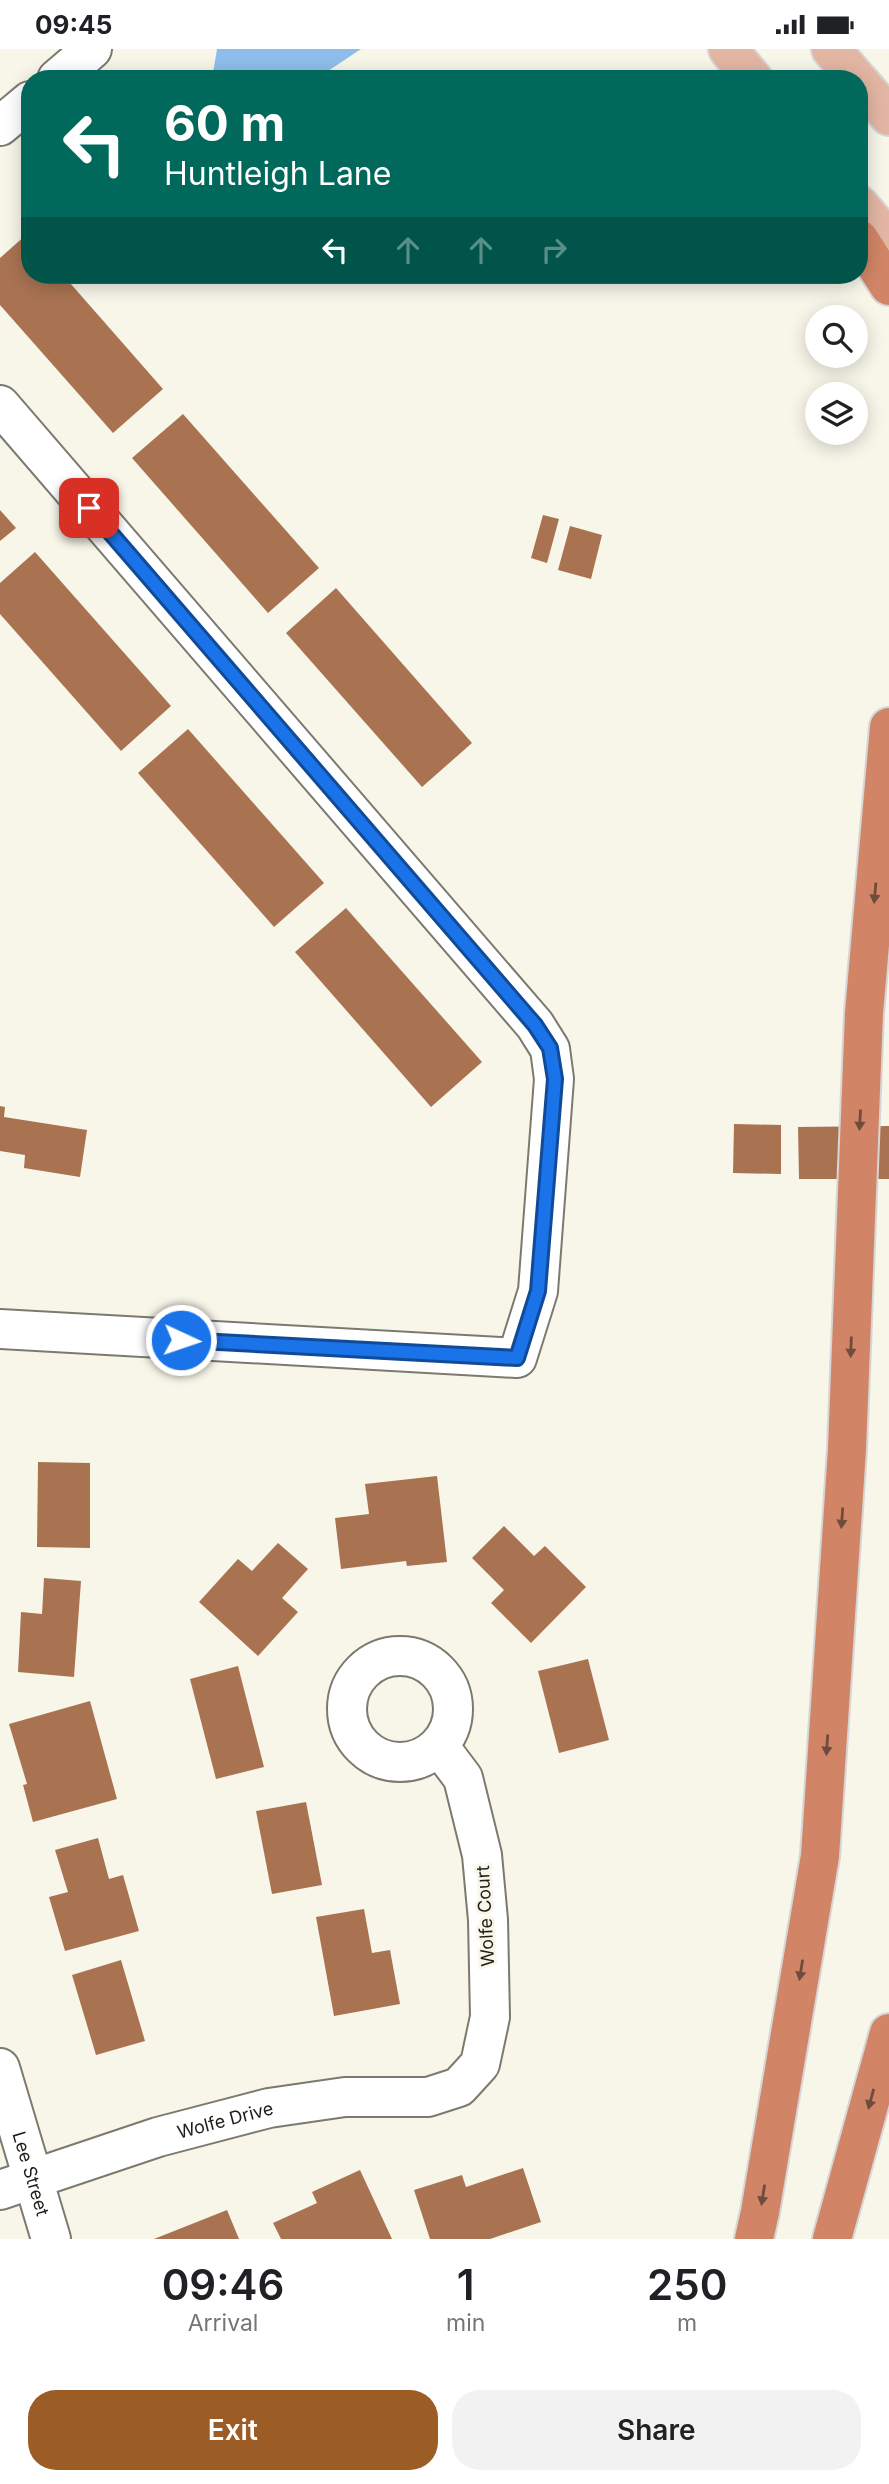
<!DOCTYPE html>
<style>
body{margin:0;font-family:Inter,sans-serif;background:#f2f2f2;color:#202124;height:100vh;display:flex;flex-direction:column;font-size:26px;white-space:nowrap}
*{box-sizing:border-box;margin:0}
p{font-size:23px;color:#757577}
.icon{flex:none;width:38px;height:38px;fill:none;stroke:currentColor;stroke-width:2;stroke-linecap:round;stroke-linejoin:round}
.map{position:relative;height:2190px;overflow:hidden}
.details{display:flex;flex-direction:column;background:#fff;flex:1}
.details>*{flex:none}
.guide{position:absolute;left:21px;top:21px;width:847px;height:214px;border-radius:28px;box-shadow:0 4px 18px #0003;background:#00695c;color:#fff;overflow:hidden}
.buttons{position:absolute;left:805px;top:256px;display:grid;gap:14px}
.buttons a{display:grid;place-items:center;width:63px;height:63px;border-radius:50%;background:#fff;box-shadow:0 4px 18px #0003;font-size:35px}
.pin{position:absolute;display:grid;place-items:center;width:60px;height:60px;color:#fff;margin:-30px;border-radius:14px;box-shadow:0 4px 10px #0006}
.me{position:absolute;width:77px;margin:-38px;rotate:93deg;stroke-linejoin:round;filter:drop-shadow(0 0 5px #0008)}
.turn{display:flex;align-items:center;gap:24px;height:147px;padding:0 28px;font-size:32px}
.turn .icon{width:91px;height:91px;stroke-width:2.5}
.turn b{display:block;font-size:49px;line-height:60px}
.lanes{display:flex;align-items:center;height:66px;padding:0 28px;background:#0003;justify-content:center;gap:35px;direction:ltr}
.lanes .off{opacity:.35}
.eta{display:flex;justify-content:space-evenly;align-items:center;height:119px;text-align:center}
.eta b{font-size:42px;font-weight:600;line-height:49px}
.action{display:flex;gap:14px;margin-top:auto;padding:14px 28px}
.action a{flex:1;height:80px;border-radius:28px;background:#9c5c25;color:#fff;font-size:28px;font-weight:600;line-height:80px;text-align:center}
.action a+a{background:#f2f2f2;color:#202124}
.status{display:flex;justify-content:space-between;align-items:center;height:49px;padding:0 35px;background:#fff;direction:ltr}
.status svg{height:19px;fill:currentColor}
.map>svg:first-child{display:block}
.water{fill:#8fbdeb}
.building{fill:#a97352}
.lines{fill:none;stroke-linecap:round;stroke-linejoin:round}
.minor-casing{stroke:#7c7a6e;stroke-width:42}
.major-casing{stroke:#d6d6d6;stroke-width:42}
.highway-casing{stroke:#d6d6d6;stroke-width:42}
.minor{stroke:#fff;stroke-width:38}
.major{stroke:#e3b6a3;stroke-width:38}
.highway{stroke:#d18566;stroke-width:38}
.oneway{fill:#6f4c3c}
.route-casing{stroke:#114b97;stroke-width:18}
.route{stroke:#1a73e8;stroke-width:12}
.labels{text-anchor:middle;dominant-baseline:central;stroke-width:6;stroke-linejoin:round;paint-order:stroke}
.street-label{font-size:18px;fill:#1e1e19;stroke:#f8f6e9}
</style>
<div class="status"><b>09:45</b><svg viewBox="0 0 49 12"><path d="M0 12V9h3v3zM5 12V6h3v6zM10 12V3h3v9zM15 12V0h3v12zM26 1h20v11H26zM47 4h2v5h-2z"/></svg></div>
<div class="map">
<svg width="889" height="2190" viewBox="0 0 889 2190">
<rect width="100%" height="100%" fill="#f8f6e9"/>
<!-- water -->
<path class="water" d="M217,0h144l-45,30h-104z"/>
<!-- building -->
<path class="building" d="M27,185l3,3v38h33l100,114 -50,44 -113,-128v-47z
M183,365l136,154 -51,45 -136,-155z
M0,461l16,18 -16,13z
M543,466l16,4 -12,44 -16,-5z
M570,477l32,9 -11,44 -33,-9z
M35,503l136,154 -50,45 -121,-137v-31z
M336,539l136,155 -50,44 -136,-154z
M188,680l136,154 -50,44 -136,-154z
M346,859l136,154 -51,45 -136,-155z
M0,1057l5,1 -1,10 83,13 -7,47 -56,-9 1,-13 -25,-4z
M734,1075l47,1v49l-48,-1z
M889,1077v53h-90l-1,-52z
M38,1413l52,1v85l-53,-1z
M437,1427l10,86 -40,4 -1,-5 -65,8 -6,-51 34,-4 -4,-30z
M504,1477l30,30 11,-10 41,41 -55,56 -40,-40 13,-13 -32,-32z
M278,1494l30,26 -26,29 16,14 -40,44 -59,-54 39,-43 14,12z
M44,1529l37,3 -7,96 -56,-5 3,-60 21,2z
M588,1610l21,81 -50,13 -21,-82z
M238,1617l26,101 -48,12 -26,-100z
M90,1652l27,98 -84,23 -10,-37 4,-1 -18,-60z
M306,1753l16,83 -50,9 -16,-83z
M98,1789l11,41 14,-4 16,56 -74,20 -16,-54 19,-5 -13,-42z
M364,1860l8,44 18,-3 10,54 -66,12 -18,-99z
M121,1911l24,81 -49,14 -24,-80z
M523,2119l18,54 -51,17h-60l-16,-49 48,-15 4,12z
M360,2121l32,69h-111l-8,-16 44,-20 -5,-11z
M227,2161l12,29h-85z"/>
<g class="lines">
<!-- minor casing -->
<g class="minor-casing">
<g id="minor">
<path d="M57,30l35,-30"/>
<path d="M0,77l30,-25"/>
<path d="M0,356l535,620 15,24 4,30 -16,212 -21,67 -517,-29"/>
<circle cx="400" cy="1660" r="53"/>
<path id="s1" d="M0,2019l51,171"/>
<path id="s2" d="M0,2141l158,-53 111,-29 76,-11h83l31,-10 21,-23 10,-47 -2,-97 -6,-65 -19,-77 -24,-32"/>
</g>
</g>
<!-- major casing -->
<g class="major-casing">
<path id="major" d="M728,0l25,30
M831,0l26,30
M859,32l30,35
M859,156l30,35"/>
</g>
<!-- highway casing -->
<g class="highway-casing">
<path id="highway" d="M859,190l30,47
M754,2190l6,-27 60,-356 27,-407 17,-436 25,-286
M832,2190l57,-206"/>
</g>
<!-- minor -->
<use href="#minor" class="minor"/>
<!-- major -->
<use href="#major" class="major"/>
<!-- highway -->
<use href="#highway" class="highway"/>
</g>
<!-- one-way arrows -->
<defs><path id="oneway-solid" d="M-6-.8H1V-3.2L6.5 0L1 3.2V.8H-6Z" transform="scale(1.75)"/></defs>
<g class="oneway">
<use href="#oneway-solid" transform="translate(875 844) rotate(95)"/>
<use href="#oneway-solid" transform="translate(860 1071) rotate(93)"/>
<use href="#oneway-solid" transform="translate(851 1298) rotate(92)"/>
<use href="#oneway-solid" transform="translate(842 1469) rotate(94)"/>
<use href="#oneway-solid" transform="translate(827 1696) rotate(94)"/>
<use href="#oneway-solid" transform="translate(801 1921) rotate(99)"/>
<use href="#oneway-solid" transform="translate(871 2050) rotate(105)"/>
<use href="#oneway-solid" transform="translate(763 2146) rotate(99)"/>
</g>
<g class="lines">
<!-- route casing -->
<g class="route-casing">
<path id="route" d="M89,459l446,517 15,23 5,31 -17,212 -21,67 -336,-18"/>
</g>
<!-- route -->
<use href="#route" class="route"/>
</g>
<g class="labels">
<!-- street labels -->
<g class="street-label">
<text transform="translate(485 1867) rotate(-93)">Wolfe Court</text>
<text stroke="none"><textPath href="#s2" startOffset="236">Wolfe Drive</textPath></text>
<text stroke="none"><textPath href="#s1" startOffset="110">Lee Street</textPath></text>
</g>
</g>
</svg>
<div class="buttons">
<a><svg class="icon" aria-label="search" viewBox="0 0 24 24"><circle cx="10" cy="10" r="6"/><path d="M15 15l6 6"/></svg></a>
<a><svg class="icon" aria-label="layers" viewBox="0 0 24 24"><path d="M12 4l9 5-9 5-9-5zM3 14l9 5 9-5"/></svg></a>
</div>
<div class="pin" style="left:89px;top:459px;background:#d93025"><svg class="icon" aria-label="arrive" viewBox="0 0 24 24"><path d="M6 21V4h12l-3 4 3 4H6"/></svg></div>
<svg class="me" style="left:181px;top:1291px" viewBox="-20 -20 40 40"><circle r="17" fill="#1a73e8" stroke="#fff" stroke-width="3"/><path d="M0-11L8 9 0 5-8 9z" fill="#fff"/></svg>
<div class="guide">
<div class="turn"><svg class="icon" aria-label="left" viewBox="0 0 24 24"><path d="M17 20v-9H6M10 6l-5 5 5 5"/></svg><div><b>60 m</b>Huntleigh Lane</div></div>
<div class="lanes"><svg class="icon" aria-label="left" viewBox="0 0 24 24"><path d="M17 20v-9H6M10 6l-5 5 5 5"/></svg><svg class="icon off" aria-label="ahead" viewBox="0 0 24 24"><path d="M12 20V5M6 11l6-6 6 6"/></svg><svg class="icon off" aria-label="ahead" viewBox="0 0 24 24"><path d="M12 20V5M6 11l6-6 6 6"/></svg><svg class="icon off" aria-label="right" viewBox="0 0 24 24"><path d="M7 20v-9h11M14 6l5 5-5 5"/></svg></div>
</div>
</div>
<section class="details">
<div class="eta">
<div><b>09:46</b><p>Arrival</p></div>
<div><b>1</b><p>min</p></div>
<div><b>250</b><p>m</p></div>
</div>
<div class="action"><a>Exit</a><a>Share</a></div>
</section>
